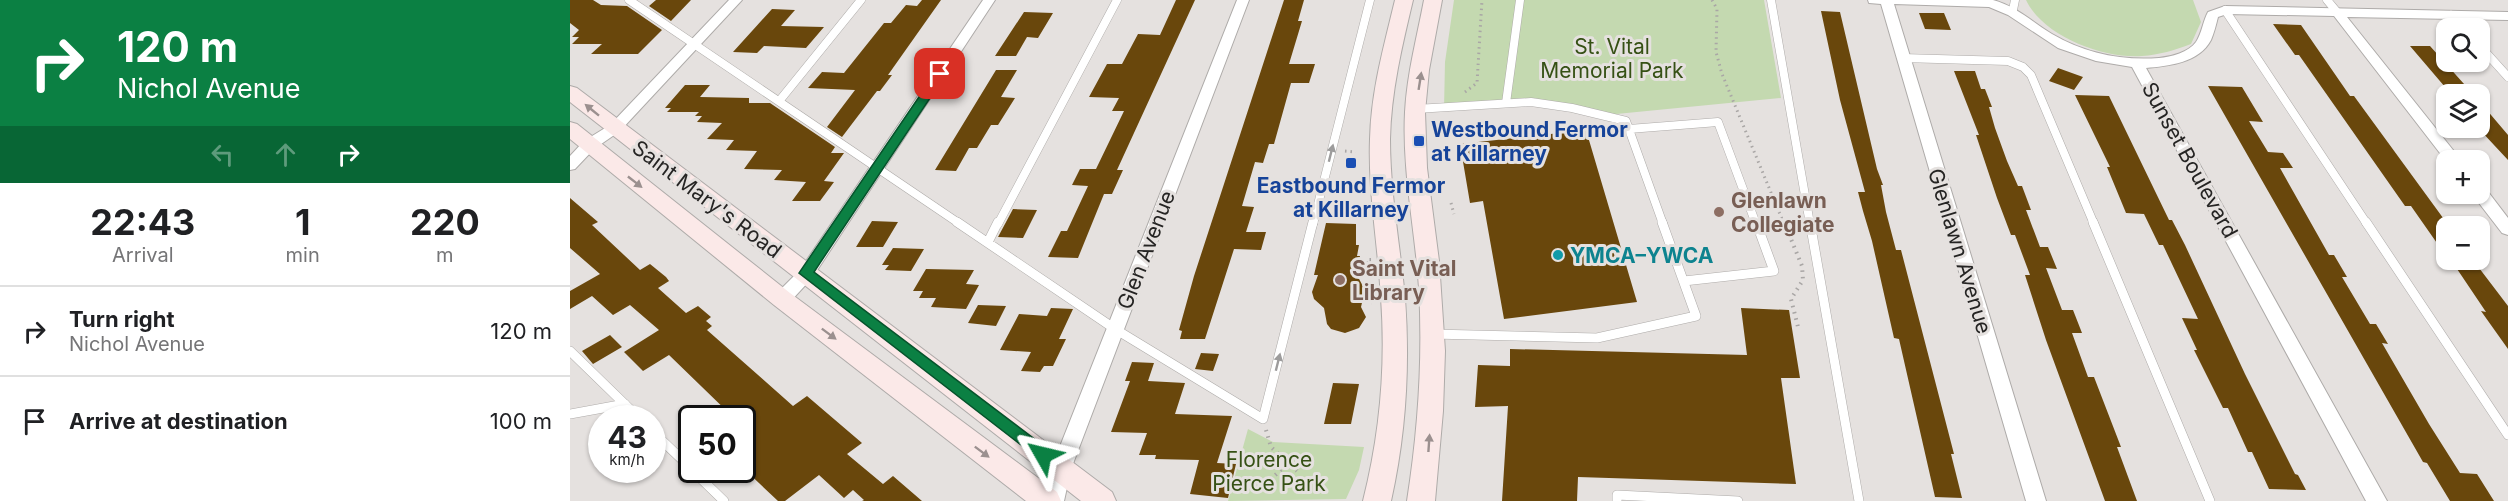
<!DOCTYPE html>
<meta charset="utf-8">
<style>
body{margin:0;font-family:Inter,sans-serif;background:#f2f2f2;color:#202124;height:100vh;display:flex;flex-direction:column;font-size:22px;white-space:nowrap}
*{box-sizing:border-box;margin:0}
p{font-size:20px;color:#757577}
.icon{flex:none;width:33px;height:33px;fill:none;stroke:currentColor;stroke-width:2;stroke-linecap:round;stroke-linejoin:round}
.map{position:relative;flex:1;overflow:hidden}
.sheet{display:flex;flex-direction:column;background:#fff;width:570px}
.sheet>*{flex:none}
.hud{background:#0b8043;color:#fff;overflow:hidden}
.controls{position:absolute;left:1866px;top:18px;display:grid;gap:12px}
.controls a{display:grid;place-items:center;width:54px;height:54px;border-radius:12px;background:#fff;box-shadow:0 2px 4px #0004;font-size:30px}
.speed{position:absolute;left:18px;top:405px;display:flex;gap:12px;font-size:30px;font-weight:700;text-align:center}
.speed>*{display:grid;place-content:center;width:78px;height:78px;border-radius:50%;background:#fff;box-shadow:0 2px 4px #0004;line-height:1}
.speed small{font-size:15px;font-weight:400}
.speed .limit{border:3px solid #111;border-radius:9px;background:#fff;color:#111}
.pin{position:absolute;display:grid;place-items:center;width:51px;height:51px;color:#fff;margin:-26px;border-radius:12px;box-shadow:0 3px 9px #0006}
.me{position:absolute;width:66px;margin:-33px;rotate:307deg;stroke-linejoin:round;filter:drop-shadow(0 0 4px #0008)}
.turn{display:flex;align-items:center;gap:21px;height:126px;padding:0 18px;font-size:27px}
.turn .icon{width:78px;height:78px;stroke-width:2.5}
.turn b{display:block;font-size:42px;line-height:51px}
.lanes{display:flex;align-items:center;height:57px;padding:0 18px;background:#0003;justify-content:center;gap:30px;direction:ltr}
.lanes .off{opacity:.35}
.eta{display:flex;justify-content:space-evenly;align-items:center;height:102px;text-align:center}
.eta b{font-size:36px;font-weight:700;line-height:42px}
ul{padding:0;list-style:none}
li{display:flex;align-items:center;gap:18px;height:90px;padding:0 18px;border-top:2px solid #e0e0e0}
li div{flex:1}
li b{display:block;font-size:22px}
li em{font-style:normal}
main{display:flex;flex:1;min-height:0}
.map>svg:first-child{display:block}
.green{fill:#c4d9b0}
.building{fill:#69470c}
.lines{fill:none;stroke-linecap:round;stroke-linejoin:round}
.lane-far1-casing{stroke:#aeaba9;stroke-width:9}
.lane-casing{stroke:#aeaba9;stroke-width:10}
.street-casing{stroke:#aeaba9;stroke-width:2}
.secondary-casing{stroke:#aeaba9;stroke-width:2}
.path-far1{stroke:#a9a6a5;stroke-width:3;stroke-dasharray:1.5 4;stroke-linecap:butt}
.path{stroke:#a9a6a5;stroke-width:4;stroke-dasharray:1.5 5;stroke-linecap:butt}
.lane-far1{stroke:#fff;stroke-width:8}
.lane{stroke:#fff;stroke-width:9}
.street{fill:#fff;fill-rule:evenodd}
.secondary{fill:#fbe9e8;fill-rule:evenodd}
.oneway{fill:#9b908f}
.oneway2{fill:#9d9c9c}
.route{fill:#0b8043;stroke:#07532c;stroke-width:1.5}
.transit-dot{fill:#1a4fb4;stroke:#e5e1df;stroke-width:2}
.education-dot{fill:#8d6e63;stroke:#e5e1df;stroke-width:2}
.culture-dot{fill:#0f9aa8;stroke:#e5e1df;stroke-width:2}
.labels{text-anchor:middle;dominant-baseline:central;stroke-width:6;stroke-linejoin:round;paint-order:stroke}
.park-label{font-size:21px;fill:#365115;stroke:#e5e1df}
.transit-label{font-size:21px;font-weight:bold;fill:#164399;stroke:#e5e1df;text-anchor:start}
.street-label{font-size:21px;fill:#252423;stroke:#e5e1df}
.education-label{font-size:21px;font-weight:bold;fill:#785e54;stroke:#e5e1df;text-anchor:start}
.culture-label{font-size:21px;font-weight:bold;fill:#0d838f;stroke:#e5e1df;text-anchor:start}
</style>
<main>
<section class="sheet">
<div class="hud">
<div class="turn"><svg class="icon" aria-label="right" viewBox="0 0 24 24"><path d="M7 20v-9h11M14 6l5 5-5 5"/></svg><div><b>120 m</b>Nichol Avenue</div></div>
<div class="lanes"><svg class="icon off" aria-label="left" viewBox="0 0 24 24"><path d="M17 20v-9H6M10 6l-5 5 5 5"/></svg><svg class="icon off" aria-label="ahead" viewBox="0 0 24 24"><path d="M12 20V5M6 11l6-6 6 6"/></svg><svg class="icon" aria-label="right" viewBox="0 0 24 24"><path d="M7 20v-9h11M14 6l5 5-5 5"/></svg></div>
</div>
<div class="eta">
<div><b>22:43</b><p>Arrival</p></div>
<div><b>1</b><p>min</p></div>
<div><b>220</b><p>m</p></div>
</div>
<ul>
<li><svg class="icon" aria-label="right" viewBox="0 0 24 24"><path d="M7 20v-9h11M14 6l5 5-5 5"/></svg><div><b>Turn right</b><p>Nichol Avenue</p></div><em>120 m</em></li>
<li><svg class="icon" aria-label="arrive" viewBox="0 0 24 24"><path d="M6 21V4h12l-3 4 3 4H6"/></svg><div><b>Arrive at destination</b></div><em>100 m</em></li>
</ul>
</section>
<div class="map">
<svg width="1938" height="501" viewBox="0 0 1938 501">
<rect width="100%" height="100%" fill="#e5e1df"/>
<!-- green -->
<path class="green" d="M884,0h310l17,98 -175,17 -89,-13 -73,7 1,-47z
M1456,0h167l8,22 -10,22c-16,6 -32,11 -49,12 -39,3 -99,-20 -116,-56z
M678,429l25,13 91,5 -5,23 -13,29 -118,2z"/>
<!-- building -->
<path class="building" d="M0,0h23l8,5 26,1 35,24 -24,24h-47l11,-10h-30l7,-7h-7l7,-7 -9,-7z
M86,0h35l-20,21 -22,-15z
M352,0h19l-53,75h4l-12,16h-3l-35,46 -15,-10 28,-37 -47,-2 14,-16 22,1 40,-50h7l15,-18 11,1z
M606,0h19l-78,170h6l-11,24h-8l-26,64 -30,-1 13,-26h6l21,-45 -16,-1 8,-16h16l28,-58h-12l7,-13 -30,-1 18,-33h15l16,-30 22,1z
M714,0h20l-6,21h4l-13,43h26l-6,19h-18l-17,61h-5l-6,19 -8,-1 -13,44 12,1 -8,25h20l-5,18 -27,-1 -29,90h-25l2,-8 -3,-1 15,-54z
M202,9l23,1 -14,16 43,1 -18,21 -42,-2 -7,7 -24,-1z
M1251,11l19,1 37,157 6,16h-2l5,27 10,38h5l53,204h-3l11,44 -27,-1 -36,-158 -5,-1 -22,-97 -9,-30 -5,-19h7l-25,-92z
M454,12l29,1 -15,25 -11,-1 -11,19h-21z
M1349,13h25l7,17 -26,-1z
M1703,24l28,1 49,71h4l92,126v34l-35,-50h-6l-106,-151h-4z
M1840,46h20l43,48h-22z
M1488,68l25,9 -9,13 -25,-9z
M426,70h21l-16,27 14,1 -17,27h-7l-14,23h-8l-13,23 -21,-1z
M1384,71h21l6,18h4l7,18h-3l6,21 12,33 11,25h4l9,24h-5l14,37h8l9,22 -11,-1 16,42h11l9,23h-10l16,44h6l27,70h-4l20,54h-32l-59,-161 -21,-65h5l-15,-40h-4l-14,-37 -21,-63h3z
M115,85h25l-10,12 49,1v5h21l65,44 -4,6h13l-20,28 10,1 -14,19h-28l14,-19 -32,-2 8,-10 -38,-1 13,-18 -31,-1 8,-10 -27,-1 15,-16 -25,-1 5,-6h-7l4,-4h-32l4,-4h-6z
M1638,86l34,1 21,35 -14,-1 19,31 15,1 10,15h-13l49,87h5l13,22h-5l28,47h6l12,20 -6,-1 47,81 31,49 17,1 17,27h-44l-23,-38 -4,-1z
M1505,95l34,1 60,124h3l13,25 60,129 50,100 3,1 8,15 -37,-1 -17,-37h-4l-20,-44h-5l-29,-58h3l-15,-32 16,1 -35,-74h-4l-15,-31 -18,-1 -19,-46h3z
M1910,102l28,33v25l-28,-30z
M1016,130l51,172 -133,17 -21,-118 -13,2 -10,-59z
M0,198l28,24 -6,3 48,45 10,-6 16,13 3,4 -11,7 28,25 12,-7 13,11 -5,4 6,5 -5,4 86,76 14,-10 55,47 -15,11 36,30 10,-8 29,25h-60l2,-1 -11,-10 -9,8 -25,-23 -34,26h-7l-36,-34v-25l10,-7 -10,-9v-8h-8l-65,-63 -26,16 -19,-19 35,-22 -29,-25 -17,10 -21,-19 -22,13v-18l30,-17 -30,-26z
M443,209l24,1 -14,28 -25,-1z
M302,221l26,1 -15,25h-27z
M756,223l30,1v21h3l-2,11h3l-2,11h3l-3,10 7,13 -4,17 5,10 -7,11 -14,5 -14,-4 -4,-5 -3,-16 -10,-9 -2,-7 6,-17h-4z
M323,248l31,1 -13,22 -26,-1 4,-5h-7z
M1881,260h22l35,46v43l-27,-38 5,1z
M356,269l48,1 -8,14 13,1 -13,24 -35,-2 5,-9h-17l4,-7h-10z
M408,305l28,1 -10,20 -28,-3z
M481,308l22,1 -14,30h7l-13,27h-9l-4,6 -19,-1 10,-19 -31,-2 19,-36 28,2z
M1171,308l48,2 11,68h-19l15,106 -218,-7 -1,24h-75l6,-95 -33,1 3,-42 32,1v-17l237,6z
M40,335l12,12 -29,17 -11,-13z
M631,353l18,1 -6,17 -18,-2z
M562,362l22,1 -6,18 37,2 -10,31 57,2 -15,47 19,1 -8,34 -38,-4 9,-34 -44,-1 1,-4h-17l8,-22 -36,-1 19,-51h-5z
M763,383l26,1 -8,40h-27z"/>
<g class="lines">
<!-- lane-far1 casing -->
<g class="lane-far1-casing">
<path id="lane-far1" d="M59,0l331,224
M1201,0l39,224
M1757,0l10,12
M1443,10l2,-10
M1655,10l142,214
M1881,15l13,13
M1910,46l28,31
M1332,58l106,3 15,6 8,8 63,149
M210,100l81,-100
M936,103l14,-103
M846,109l115,-7 41,6 54,13 37,103
M1059,129l89,-7 38,102
M428,224l119,-224
M743,224l57,-224"/>
</g>
<!-- lane casing -->
<g class="lane-casing">
<path id="lane" d="M387,222l158,107 148,90 50,-197
M1240,222l49,279
M1523,222l117,279
M1796,222l142,213
M418,242l10,-20
M1114,281l90,-10 -18,-49
M862,334l165,4 99,-22 -34,-94
M0,351l69,67
M0,414l55,-10
M82,431l40,38
M122,470l32,31
M1047,501v-6l121,6"/>
</g>
<!-- street casing -->
<g class="street-casing">
<path id="street" d="M159,0h13l-122,131 -26,18 -19,20 -5,1v-14l14,-15 26,-16z
M413,0h12l-183,278 -24,26h-12l-3,-5 3,-5 24,-24z
M667,0h12l-178,469 -7,32h-20l7,-32z
M1298,0h125c23,6 39,22 59,34 32,19 70,27 107,24 12,-1 30,-6 37,-16 6,-9 7,-21 12,-30l17,-6 283,6v8l-161,-3 114,143 -15,1 -112,-145 -107,-2 -9,3c-2,8 -4,16 -7,23 -12,23 -43,26 -65,28l241,433h-21l-234,-434 -36,-6 -38,-13 -50,-33 -19,-8 -95,-3 152,497h-20l-145,-497 -12,-1z
M1910,188l6,1 22,29v17l-6,-2 -30,-39h8z"/>
</g>
<!-- secondary casing -->
<g class="secondary-casing">
<path id="secondary" d="M825,0h18c-11,46 -22,92 -23,139 0,53 10,106 15,159 5,68 1,136 -14,203h-28c17,-67 23,-135 18,-203 -3,-53 -13,-106 -11,-159 1,-48 14,-93 25,-139z
M854,0h18l-13,70 -4,42 2,56 12,93 6,90 -2,60 -8,90h-28c11,-70 16,-142 12,-213 -4,-59 -17,-117 -14,-176 2,-38 12,-75 19,-112z
M0,86l7,2 535,404 4,9h-35l-511,-399z
M0,122l7,2 213,169 267,199 4,9h-35l-252,-196 -204,-166z"/>
</g>
<!-- path-far1 -->
<path class="path-far1" d="M1142,0l5,9 -1,43 6,22 62,150
M895,92l12,-9 5,-83
M775,151l11,1
M781,186l1,10
M881,203l3,11"/>
<!-- path -->
<path class="path" d="M1214,222l18,44 1,14 -12,19 7,28
M801,260h-5l2,43h4
M696,430l5,17 26,24
M698,492l2,-12 17,-16"/>
<!-- lane-far1 -->
<use href="#lane-far1" class="lane-far1"/>
<!-- lane -->
<use href="#lane" class="lane"/>
<!-- street -->
<use href="#street" class="street"/>
<!-- secondary -->
<use href="#secondary" class="secondary"/>
</g>
<!-- one-way arrows -->
<defs><path id="oneway-solid" d="M-6-.8H1V-3.2L6.5 0L1 3.2V.8H-6Z" transform="scale(1.5)"/></defs>
<g class="oneway">
<use href="#oneway-solid" transform="translate(850 81) rotate(-81)"/>
<use href="#oneway-solid" transform="translate(22 110) rotate(-141)"/>
<use href="#oneway-solid" transform="translate(65 182) rotate(38)"/>
<use href="#oneway-solid" transform="translate(259 334) rotate(37)"/>
<use href="#oneway-solid" transform="translate(859 443) rotate(-86)"/>
<use href="#oneway-solid" transform="translate(412 452) rotate(37)"/>
</g>
<g class="oneway2">
<use href="#oneway-solid" transform="translate(761 153) rotate(-76)"/>
<use href="#oneway-solid" transform="translate(708 362) rotate(-76)"/>
</g>
<!-- route -->
<path class="route" d="M370,71l6,3 -132,198 235,178 2,5 -2,5 -6,2 -244,-189 137,-201z"/>
<!-- markers -->
<g class="transit-dot">
<rect x="843" y="135" width="12" height="12" rx="3"/>
<rect x="775" y="157" width="12" height="12" rx="3"/>
</g>
<g class="education-dot">
<circle cx="1149" cy="212" r="6"/>
<circle cx="770" cy="280" r="6"/>
</g>
<circle class="culture-dot" cx="988" cy="255" r="6"/>
<g class="labels">
<!-- park labels -->
<g class="park-label">
<text x="1042" y="46">St. Vital<tspan x="1042" dy="24">Memorial Park</tspan></text>
<text x="699" y="459">Florence<tspan x="699" dy="24">Pierce Park</tspan></text>
</g>
<!-- transit labels -->
<g class="transit-label">
<text x="861" y="129">Westbound Fermor<tspan x="861" dy="24">at Killarney</tspan></text>
<text x="781" y="185" text-anchor="middle">Eastbound Fermor<tspan x="781" dy="24">at Killarney</tspan></text>
</g>
<!-- street labels -->
<g class="street-label">
<text transform="translate(1620 160) rotate(61)">Sunset Boulevard</text>
<text transform="translate(137 199) rotate(37)">Saint Mary's Road</text>
<text transform="translate(576 250) rotate(-69)">Glen Avenue</text>
<text transform="translate(1390 251) rotate(73)">Glenlawn Avenue</text>
</g>
<!-- education labels -->
<g class="education-label">
<text x="1161" y="200">Glenlawn<tspan x="1161" dy="24">Collegiate</tspan></text>
<text x="782" y="268">Saint Vital<tspan x="782" dy="24">Library</tspan></text>
</g>
<!-- culture labels -->
<g class="culture-label">
<text x="1000" y="255">YMCA–YWCA</text>
</g>
</g>
</svg>
<div class="controls">
<a><svg class="icon" aria-label="search" viewBox="0 0 24 24"><circle cx="10" cy="10" r="6"/><path d="M15 15l6 6"/></svg></a>
<a><svg class="icon" aria-label="layers" viewBox="0 0 24 24"><path d="M12 4l9 5-9 5-9-5zM3 14l9 5 9-5"/></svg></a>
<a>+</a>
<a>−</a>
</div>
<div class="speed"><div>43<small>km/h</small></div><div class="limit">50</div></div>
<div class="pin" style="left:370px;top:74px;background:#d93025"><svg class="icon" aria-label="arrive" viewBox="0 0 24 24"><path d="M6 21V4h12l-3 4 3 4H6"/></svg></div>
<svg class="me" style="left:473px;top:455px" viewBox="-20 -20 40 40"><path d="M0-17L14 15 0 8-14 15z" fill="#0b8043" stroke="#fff" stroke-width="4"/></svg>
</div>
</main>
